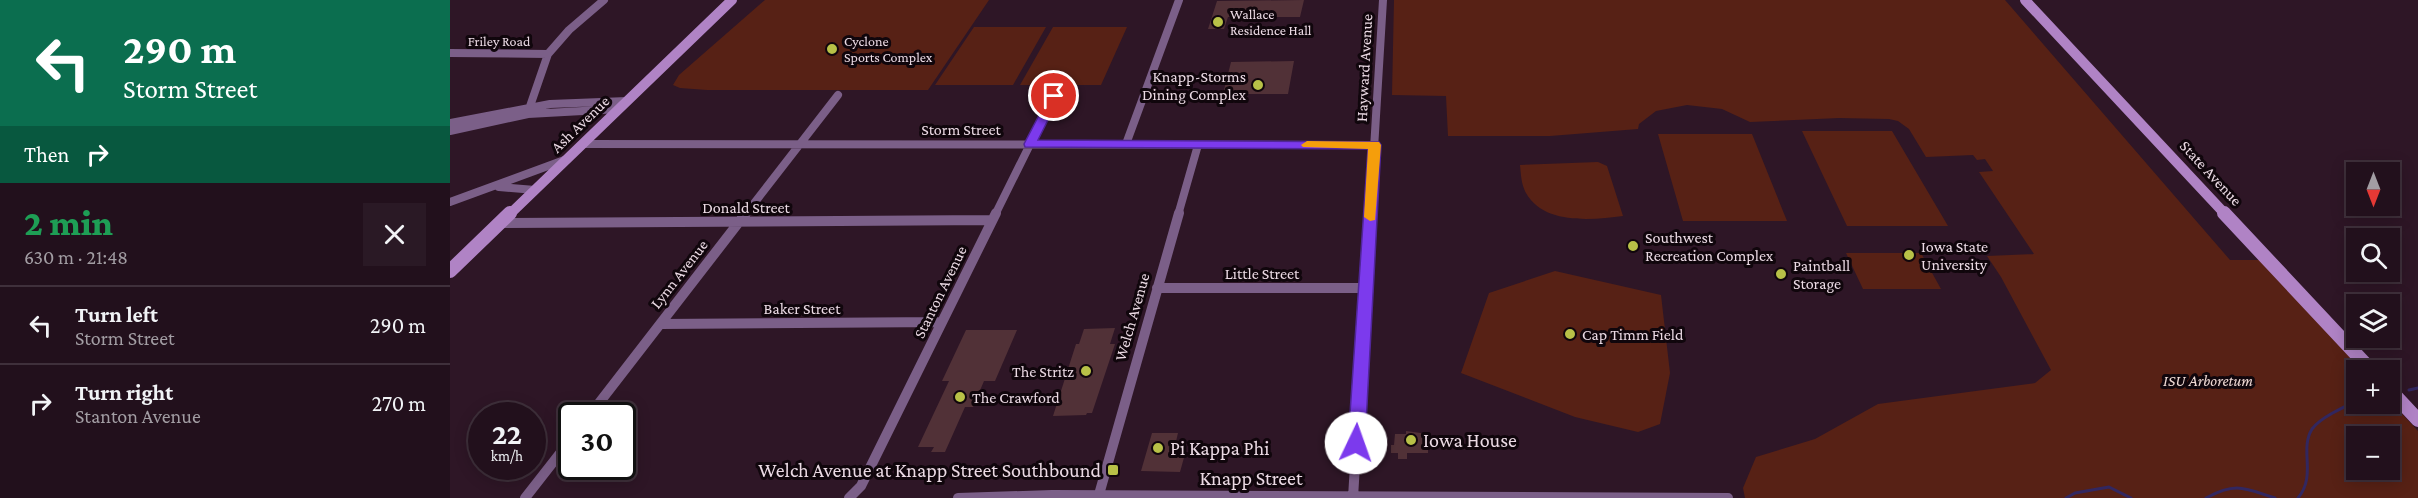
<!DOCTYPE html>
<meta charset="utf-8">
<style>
body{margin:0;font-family:"Crimson Pro",serif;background:#2a1925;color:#f1f3f6;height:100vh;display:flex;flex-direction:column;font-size:22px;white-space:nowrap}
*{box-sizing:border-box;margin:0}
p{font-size:20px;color:#a29da3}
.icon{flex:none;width:33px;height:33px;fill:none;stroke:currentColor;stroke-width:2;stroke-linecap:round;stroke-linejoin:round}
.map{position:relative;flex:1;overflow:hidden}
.sheet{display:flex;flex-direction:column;background:#22101c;width:450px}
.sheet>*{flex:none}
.banner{background:#0b6e4f;color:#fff;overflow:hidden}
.needle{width:39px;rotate:180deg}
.fabs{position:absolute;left:1896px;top:162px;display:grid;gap:12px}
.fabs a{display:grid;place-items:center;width:54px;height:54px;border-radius:0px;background:#22101c;box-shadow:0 3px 15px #0003,0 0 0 2px #3f303b;font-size:30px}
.speed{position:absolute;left:18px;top:402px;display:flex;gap:12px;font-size:30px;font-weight:700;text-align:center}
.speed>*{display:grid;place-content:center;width:78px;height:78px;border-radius:50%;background:#22101c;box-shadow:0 3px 15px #0003,0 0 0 2px #3f303b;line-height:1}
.speed small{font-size:15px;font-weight:400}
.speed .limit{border:3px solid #111;border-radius:9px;background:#fff;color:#111}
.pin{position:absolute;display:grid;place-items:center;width:51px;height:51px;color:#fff;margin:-26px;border:3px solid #fff;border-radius:50%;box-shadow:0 2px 6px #0007}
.me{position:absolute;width:66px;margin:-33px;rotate:3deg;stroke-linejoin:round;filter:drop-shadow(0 0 4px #0008)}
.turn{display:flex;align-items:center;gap:21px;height:126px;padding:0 24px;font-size:27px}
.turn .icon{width:78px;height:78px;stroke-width:2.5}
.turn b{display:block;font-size:42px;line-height:51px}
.then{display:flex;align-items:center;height:57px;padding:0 24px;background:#0003;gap:12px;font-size:22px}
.round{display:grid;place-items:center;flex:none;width:63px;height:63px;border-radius:0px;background:#2a1925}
.headline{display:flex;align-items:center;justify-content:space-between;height:102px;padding:0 24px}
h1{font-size:36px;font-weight:800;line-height:45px;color:#1e9e55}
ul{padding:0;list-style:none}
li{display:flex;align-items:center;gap:18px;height:78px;padding:0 24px;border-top:2px solid #3f303b}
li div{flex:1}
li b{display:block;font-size:22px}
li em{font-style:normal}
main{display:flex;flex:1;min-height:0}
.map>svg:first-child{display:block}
.green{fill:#572115;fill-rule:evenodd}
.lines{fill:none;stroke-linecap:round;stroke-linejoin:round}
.stream{stroke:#322760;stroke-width:3}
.building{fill:#513137}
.street-far1{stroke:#7b5f88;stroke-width:8}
.street{stroke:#7b5f88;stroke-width:10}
.secondary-far1{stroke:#b083c5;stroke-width:10}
.secondary{stroke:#b083c5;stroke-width:14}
.route{fill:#7c3aed;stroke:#51269a;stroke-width:1.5}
.slow{fill:#f59e0b}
.poi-dot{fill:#b8c147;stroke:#10060c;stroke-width:2}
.labels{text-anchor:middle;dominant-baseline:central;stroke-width:6;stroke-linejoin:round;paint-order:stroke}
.far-poi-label{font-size:14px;fill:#ebdae4;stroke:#10060c;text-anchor:start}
.far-street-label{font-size:14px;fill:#ebdae4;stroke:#10060c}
.street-label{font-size:16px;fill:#ebdae4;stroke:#10060c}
.poi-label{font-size:16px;fill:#ebdae4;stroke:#10060c;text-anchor:start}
.park-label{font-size:16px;font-style:italic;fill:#f0dad5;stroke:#10060c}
.near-poi-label{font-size:20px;fill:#ebdae4;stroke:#10060c;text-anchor:start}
.near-street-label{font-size:20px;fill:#ebdae4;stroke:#10060c}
</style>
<main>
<section class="sheet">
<div class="banner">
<div class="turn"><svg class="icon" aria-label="left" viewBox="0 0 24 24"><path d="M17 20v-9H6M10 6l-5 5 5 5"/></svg><div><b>290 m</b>Storm Street</div></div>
<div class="then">Then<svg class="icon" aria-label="right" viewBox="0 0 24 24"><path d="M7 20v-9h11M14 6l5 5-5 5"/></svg></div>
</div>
<div class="headline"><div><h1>2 min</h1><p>630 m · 21:48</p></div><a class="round"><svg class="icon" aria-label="close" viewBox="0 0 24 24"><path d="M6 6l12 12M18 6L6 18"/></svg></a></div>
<ul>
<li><svg class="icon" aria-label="left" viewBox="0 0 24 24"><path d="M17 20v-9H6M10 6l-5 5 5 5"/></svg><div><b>Turn left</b><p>Storm Street</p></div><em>290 m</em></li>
<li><svg class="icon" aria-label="right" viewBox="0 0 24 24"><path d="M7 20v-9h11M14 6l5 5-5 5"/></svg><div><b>Turn right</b><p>Stanton Avenue</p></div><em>270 m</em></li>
</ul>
</section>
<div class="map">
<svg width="1968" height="498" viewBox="0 0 1968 498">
<rect width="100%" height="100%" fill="#2e1626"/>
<!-- green -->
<path class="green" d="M315,0h224l-61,90h-221l-27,-2 -7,-3 6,-10z
M944,0h611l225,260h30l102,110h-6v34h34v-3l28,30v67h-673l-2,-10 13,-31 59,-18 63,-35 157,-21 16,-13 -50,-93 -14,-21 47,-2 -55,-82 14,-1 -8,-12 -8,1 -4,-5 -47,2 -17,-28 -11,-8 -9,-2 -50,-1 -89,4 -28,-13 -35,-4 -31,6 -17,13 -1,5 -88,7h-102l-2,-40 -54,-1zM1906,436h34v34h-34z
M524,27h72l-33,58h-78z
M603,27h74l-26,58h-81z
M1352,131h90l56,95h-101z
M1208,134h94l35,87h-104z
M1148,162l9,4 16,50c-31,4 -79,9 -97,-23 -5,-9 -5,-19 -6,-28z
M1396,253h75l20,36h-78z
M1105,271l106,24 9,78 -10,51 -22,8 -63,-15 -114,-44 28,-80z"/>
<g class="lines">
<!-- stream -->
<path class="stream" d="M1959,390l9,-2
M1616,498l9,-5 34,-6 22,11
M1756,498c30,-16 38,-10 69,0
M1848,498c19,-23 1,-48 14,-69 8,-11 31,-22 44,-27"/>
</g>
<!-- building -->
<path class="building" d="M854,0l-4,17h-72l-4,12h-16l9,-28z
M844,61l-6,33h-65l8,-32z
M665,328l-5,16h5l-23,69h-5l-1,2 -33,1 23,-72h3l5,-15z
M516,330h51l-22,51h-11l-11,26h-8l-20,45h-14l3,-5h-16l31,-66h-7z
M956,431l22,3v19h-21v6h-9v-6h-7v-8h3l1,-11h11z
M702,433h26l-5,21h12l-5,18 -39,-1z"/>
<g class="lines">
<!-- street-far1 -->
<path class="street-far1" d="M0,53l98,1
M78,112l20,-58 21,-24 35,-30
M0,123l100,-19 77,-3
M0,131l78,-17 91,-5
M133,144l792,1
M676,144l53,-144
M49,187l36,3
M0,202l117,-43
M295,215l93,-120
M545,215l59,-119
M728,215l20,-70
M920,215l13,-215"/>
<!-- street -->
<path class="street" d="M50,223l492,-3
M707,288h209
M211,324l281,-2
M139,416l157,-203
M75,498l47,-60
M399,498l12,-12 135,-273
M508,498l94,-3 676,3
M648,498l81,-285
M903,498l17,-285"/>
<!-- secondary-far1 -->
<path class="secondary-far1" d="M1575,0l201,215
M59,215l223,-215"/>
<!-- secondary -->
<path class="secondary" d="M1774,213l147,157
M0,271l60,-58
M1940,390l28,30"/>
</g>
<!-- route -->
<path class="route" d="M604,93l6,3 -22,44 341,2 2,3 -16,298 -3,5 -6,1 -6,-1 -2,-5 20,-294 -343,-2 -1,-3 25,-48z"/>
<!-- slow -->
<path class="slow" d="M857,141l72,1 2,3 -6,75 -5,1 -6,-4 4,-68 -65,-2 -2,-2z"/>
<!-- markers -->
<g class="poi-dot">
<circle cx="768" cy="22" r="6"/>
<circle cx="382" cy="49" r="6"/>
<circle cx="808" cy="85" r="6"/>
<circle cx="1183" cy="246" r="6"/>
<circle cx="1459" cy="255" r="6"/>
<circle cx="1331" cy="274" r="6"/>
<circle cx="1120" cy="334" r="6"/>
<circle cx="636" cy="371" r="6"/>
<circle cx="510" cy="397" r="6"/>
<circle cx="961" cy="440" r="6"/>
<circle cx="708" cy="448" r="6"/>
<rect x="657" y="464" width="12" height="12" rx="3"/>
</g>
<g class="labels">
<!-- far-poi labels -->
<g class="far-poi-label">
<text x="780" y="14">Wallace<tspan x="780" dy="16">Residence Hall</tspan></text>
<text x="394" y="41">Cyclone<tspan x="394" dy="16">Sports Complex</tspan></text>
</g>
<!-- far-street labels -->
<g class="far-street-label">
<text x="49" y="41">Friley Road</text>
</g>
<!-- street labels -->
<g class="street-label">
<text transform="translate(914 68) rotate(-87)">Hayward Avenue</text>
<text transform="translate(130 124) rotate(-44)">Ash Avenue</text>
<text x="511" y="129">Storm Street</text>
<text transform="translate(1761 173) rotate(47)">State Avenue</text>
<text x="296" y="207">Donald Street</text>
<text x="812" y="273">Little Street</text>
<text transform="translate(229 274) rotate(-52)">Lynn Avenue</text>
<text transform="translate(490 292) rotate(-64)">Stanton Avenue</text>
<text x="352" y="308">Baker Street</text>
<text transform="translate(682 317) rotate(-74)">Welch Avenue</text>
</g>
<!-- poi labels -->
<g class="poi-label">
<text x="796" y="76" text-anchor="end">Knapp-Storms<tspan x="796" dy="18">Dining Complex</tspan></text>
<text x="1195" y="237">Southwest<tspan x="1195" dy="18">Recreation Complex</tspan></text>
<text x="1471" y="246">Iowa State<tspan x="1471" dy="18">University</tspan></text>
<text x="1343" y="265">Paintball<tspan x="1343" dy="18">Storage</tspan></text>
<text x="1132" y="334">Cap Timm Field</text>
<text x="624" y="371" text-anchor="end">The Stritz</text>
<text x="522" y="397">The Crawford</text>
</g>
<!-- park labels -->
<g class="park-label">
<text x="1758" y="380">ISU Arboretum</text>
</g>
<!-- near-poi labels -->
<g class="near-poi-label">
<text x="973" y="440">Iowa House</text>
<text x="720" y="448">Pi Kappa Phi</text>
<text x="651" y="470" text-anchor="end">Welch Avenue at Knapp Street Southbound</text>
</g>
<!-- near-street labels -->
<g class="near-street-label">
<text x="801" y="478">Knapp Street</text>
</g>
</g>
</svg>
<div class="fabs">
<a><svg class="needle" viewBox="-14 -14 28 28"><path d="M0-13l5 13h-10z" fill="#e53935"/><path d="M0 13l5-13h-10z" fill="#a29da3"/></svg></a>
<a><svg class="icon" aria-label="search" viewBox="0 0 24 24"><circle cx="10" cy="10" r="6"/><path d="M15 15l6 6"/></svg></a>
<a><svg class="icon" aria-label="layers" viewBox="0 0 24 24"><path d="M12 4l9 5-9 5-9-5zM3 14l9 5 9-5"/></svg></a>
<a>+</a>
<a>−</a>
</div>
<div class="speed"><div>22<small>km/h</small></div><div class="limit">30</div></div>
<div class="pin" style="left:604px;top:96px;background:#d93025"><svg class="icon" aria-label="arrive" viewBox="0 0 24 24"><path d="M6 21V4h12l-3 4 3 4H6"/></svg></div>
<svg class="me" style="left:906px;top:443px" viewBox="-20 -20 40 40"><circle r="19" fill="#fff"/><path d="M0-13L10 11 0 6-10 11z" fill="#7c3aed"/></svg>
</div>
</main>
